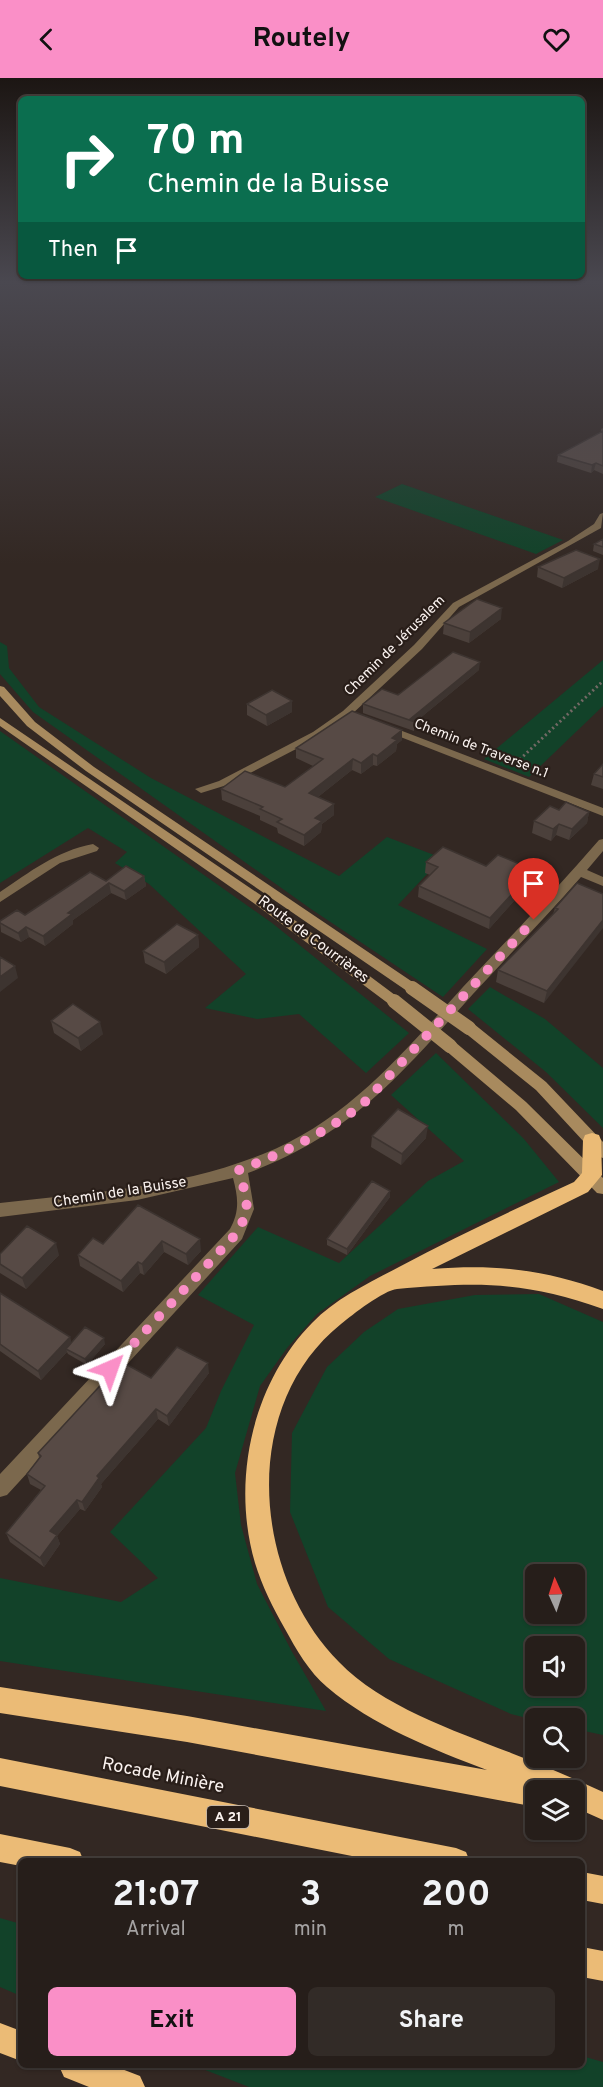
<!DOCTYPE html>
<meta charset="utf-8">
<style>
body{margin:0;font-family:Overpass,sans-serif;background:#322b27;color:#f1f3f6;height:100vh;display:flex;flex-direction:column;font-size:22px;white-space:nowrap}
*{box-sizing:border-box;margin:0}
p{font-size:20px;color:#a4a2a2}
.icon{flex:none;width:33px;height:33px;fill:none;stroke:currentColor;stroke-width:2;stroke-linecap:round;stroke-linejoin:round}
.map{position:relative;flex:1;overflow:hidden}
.sheet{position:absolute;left:18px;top:1780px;width:567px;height:210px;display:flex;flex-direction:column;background:#261e1a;border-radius:9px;box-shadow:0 2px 4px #0004,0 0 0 2px #423c39}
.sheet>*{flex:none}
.guide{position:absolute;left:18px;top:18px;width:567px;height:183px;border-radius:9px;box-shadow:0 2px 4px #0004,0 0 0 2px #423c39;background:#0b6e4f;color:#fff;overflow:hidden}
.needle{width:39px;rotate:357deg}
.fabs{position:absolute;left:525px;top:1486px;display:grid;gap:12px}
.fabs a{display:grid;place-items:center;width:60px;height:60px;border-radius:9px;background:#261e1a;box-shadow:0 2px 4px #0004,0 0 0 2px #423c39;font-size:30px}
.pin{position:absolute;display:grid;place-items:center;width:51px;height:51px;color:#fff;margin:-62px -26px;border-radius:50% 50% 50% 0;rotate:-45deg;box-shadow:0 0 6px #0007}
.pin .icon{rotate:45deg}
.me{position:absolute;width:66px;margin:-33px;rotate:43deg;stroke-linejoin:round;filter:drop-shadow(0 0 4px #0008)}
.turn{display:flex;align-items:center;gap:21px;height:126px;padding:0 30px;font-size:27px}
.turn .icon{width:78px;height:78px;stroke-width:2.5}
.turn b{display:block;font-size:42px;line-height:51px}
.then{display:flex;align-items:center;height:57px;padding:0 30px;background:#0003;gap:12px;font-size:22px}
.eta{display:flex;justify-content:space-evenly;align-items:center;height:102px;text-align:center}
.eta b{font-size:36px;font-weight:700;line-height:42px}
.action{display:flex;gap:12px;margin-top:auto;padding:12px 30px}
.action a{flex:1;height:69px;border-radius:9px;background:#fa8fc7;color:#111;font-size:24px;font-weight:700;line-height:69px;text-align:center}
.action a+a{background:#322b27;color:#f1f3f6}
header{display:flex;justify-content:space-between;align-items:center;height:78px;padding:0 30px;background:#fa8fc7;color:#111;font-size:27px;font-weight:700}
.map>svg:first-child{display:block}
.green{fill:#124229;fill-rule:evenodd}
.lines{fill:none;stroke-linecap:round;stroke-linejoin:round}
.path{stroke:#736965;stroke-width:3;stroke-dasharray:2 3;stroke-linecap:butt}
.minor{fill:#7b684d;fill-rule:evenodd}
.secondary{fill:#a88a5e;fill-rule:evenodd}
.motorway{fill:#ebbb76;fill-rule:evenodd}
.secondary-bridge{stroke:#a88a5e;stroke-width:14}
.wall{fill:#4b403b}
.shaded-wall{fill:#3d3430}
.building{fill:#574a45;stroke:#3d3430;stroke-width:1.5}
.route{stroke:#fa8fc7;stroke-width:10;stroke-dasharray:0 18}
.labels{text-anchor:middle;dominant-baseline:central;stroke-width:4.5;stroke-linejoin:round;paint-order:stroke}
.far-street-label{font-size:14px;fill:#faf2ef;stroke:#291e19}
.shield{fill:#291e19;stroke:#bbb2af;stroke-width:1.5}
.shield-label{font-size:14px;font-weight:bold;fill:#faf2ef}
.street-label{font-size:15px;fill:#faf2ef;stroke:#291e19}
.near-street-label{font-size:18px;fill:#faf2ef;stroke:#291e19}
</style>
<header><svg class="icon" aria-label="back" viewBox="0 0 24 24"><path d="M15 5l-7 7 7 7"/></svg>Routely<svg class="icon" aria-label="heart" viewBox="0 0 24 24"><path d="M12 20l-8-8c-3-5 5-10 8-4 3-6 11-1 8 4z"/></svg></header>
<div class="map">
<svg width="603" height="2009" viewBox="0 0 603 2009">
<rect width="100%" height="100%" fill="#332823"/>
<!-- green -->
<path class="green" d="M402,406l161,56 -27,14 -161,-57z
M0,564l7,4 2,22 30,39 112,71 188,98 48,-39 55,21 -44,47 89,44 -44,48 -132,-88 -278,-197 -33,-38z
M603,582v46l-74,71 -45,-18z
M0,653l272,192 137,110 -43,40 -67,-59 -42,5 -52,-11 41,-34 -97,-90 -34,-21 12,-11 -39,-24 -88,55z
M490,909l55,32 58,49v60l-57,-56 -78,-63z
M436,975l88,86 35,43 -189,94 -53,38 -30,34 -27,38 -25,87 6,52 16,59 34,66 35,61 -326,-50v-83l121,24 37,-24 -48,-46 96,-104 15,-37 33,-66 -56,-30 60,-68 81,36 89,-82 36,-20 -73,-66z
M539,1216l64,28v413l-28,-6 -1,-10 -39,1 -24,-6 -122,-55 -61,-52 -38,-95 2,-79 35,-66 37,-35 34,-23 77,-14zM536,1497h38v39h-38zM536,1569h38v39h-38z
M0,1840l21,6v72l-21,-9z
M582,1978l21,6v25h-354l-54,-21h387z"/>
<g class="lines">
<!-- path -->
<path class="path" d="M516,685l87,-82"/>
<!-- minor -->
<path class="minor" d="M603,435l-2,15 -142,79 -37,42 -71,66 -30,21 -94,49 -26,8 -6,-4 24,-8 94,-49 30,-21 71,-66 39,-42 115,-62 26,-17 6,-10z
M384,646l219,84v8l-223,-87v-4z
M603,761v12l-16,19 16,7v9l-22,-9c-35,40 -72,78 -108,117 -73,81 -119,139 -225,179l6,36 -12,30 -235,256 -7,2v-23l230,-245c10,-18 8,-32 3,-51l-96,22 -137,17v-14c88,-10 179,-15 263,-49 84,-33 141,-102 200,-167 46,-49 92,-96 136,-147z
M93,766l6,4 -2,3 -37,12 -60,39v-10c30,-20 56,-41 93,-48z"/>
<!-- secondary -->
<path class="secondary" d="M0,608l4,1 31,35 59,45 323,218 2,3 -2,3h-10l-321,-220 -59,-45 -27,-30z
M0,640l265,180 134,100 2,3 -2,3h-10l-134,-100 -255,-178z
M469,945l5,1 72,58 57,60v16l-6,-2 -61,-66 -72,-58 -2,-4 2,-4z
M450,963l5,1 71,60 77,76v16l-6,-1 -81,-83 -71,-60 -2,-4z"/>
<!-- motorway -->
<path class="motorway" d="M592,1055l7,2 2,5 1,35 -14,17 -156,77c63,-5 111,0 171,22v18c-77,-28 -126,-27 -206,-20 -13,1 -45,26 -56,35 -102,82 -89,250 -2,338 42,44 116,69 172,91 31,12 62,25 92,39v28l-29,-13v-16h-38v16l-349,-65 -187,-29v-26l187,29 300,54c-55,-21 -114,-44 -160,-83 -18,-15 -31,-38 -42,-58 -12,-21 -23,-43 -30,-66 -24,-82 -3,-179 57,-240 24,-25 57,-40 87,-56 58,-31 116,-58 175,-85l8,-9 1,-33 2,-5z
M0,1680l456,90 10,4 4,10h-88l-382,-76z
M0,1756l70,14 10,4 4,10h-63v4l-21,-4z
M582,1794l21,4v28l-21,-4z
M582,1869l21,4v30l-21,-4z
M0,1945l21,8v30l-21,-8z
M59,1988h55l26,10 5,11h-56l-25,-10z"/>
<!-- secondary-bridge -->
<path class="secondary-bridge" d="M412,910l57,40
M394,923l56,45"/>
</g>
<!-- wall -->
<path class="wall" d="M603,350v46l-9,-4 -3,3 -34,-11 1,-7 43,-23v-3z
M603,461v16l-10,-4 1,-7z
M538,489l60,2 -36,19 -25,-11z
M501,541l-32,24 -26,-9 1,-11z
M479,592l-65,53v8l-51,-18v-9z
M292,623v11l-25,14 -20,-11v-11z
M402,662l-5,4 -1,7 -19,15 -4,-1 -12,9 -9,-4 -34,27 16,7v11l-12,9 -1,8 -17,14 -26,-13 -1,-5 -17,-8v-4l-38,-16 -1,-11 64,-2 28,-21 -17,-8v-10z
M603,686v25l-12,-4 3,-11z
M559,732l30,2 -2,11 -18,17 -13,-5 -5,6 -19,-8 2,-12z
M426,784l60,4 46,15 -43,48 -71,-32 1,-11 11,-11 -5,-2z
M144,798l2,10 -20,14 -15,-7 -38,27v4l-28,22 -16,-9 -8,5 -20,-10 -1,-11 25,-6 81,-34z
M603,816l-59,109 -48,-21 2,-12 55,-56 2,-6z
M198,857l1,12 -33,27 -21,-11 -2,-12z
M51,943l52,13 -22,17 -27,-18z
M372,1058l54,2 -25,27 -30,-18z
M390,1113v6l-43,58 -20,-10v-6z
M138,1127l63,46 -13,14 -24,-13 -20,23 -4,-2 -17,19 -43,-26 -2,-11 25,-11z
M0,1176l59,1 -33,34 -26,-16z
M0,1215l70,44 1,6 34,1 -18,21 -19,-11 -1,-2 -26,28 -41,-29z
M209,1295l-40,53 -11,-7 -57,65 1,3 -17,24 -5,-2 -23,27 3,8 -16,23 -34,-25 -4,-9 35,-43 -11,-6 -3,-10 12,-16 -1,-5 113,-75z"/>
<!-- shaded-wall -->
<path class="shaded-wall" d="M596,385l-2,7 -3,3 1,-8z
M600,481l-2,10 -36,19 2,-10z
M502,530l-1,11 -32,24 1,-11z
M480,584l-1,8 -65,53 1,-1 -6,-2z
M292,623v11l-25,14 -1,-11z
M402,652v10l-5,4 -1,7 -19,15v-10l15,-18z
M373,676v11l-12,9v-11z
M353,681l-1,11 -43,34v-11z
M334,726v11l-12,9 -1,8 -17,14v-11l11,-17z
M589,734l-2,11 -18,17 3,-11z
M559,746l-3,11 -5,6 2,-12z
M534,792l-2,11 -43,48 1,-11z
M144,798l2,10 -20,14 -2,-9z
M109,805l2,10 -38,27v4l-28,22 -2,-10 25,-23z
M603,842v8l-59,75 3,-12z
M26,849l3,10 -8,5 -3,-9z
M198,857l1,12 -33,27 -2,-12z
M15,888l3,12 -18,14v-15z
M100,944l3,12 -22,17 -3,-13z
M428,1048l-2,12 -25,27 1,-11z
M390,1113v6l-43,58v-6z
M200,1161l1,12 -13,14 -2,-11z
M162,1163l2,11 -20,23 -2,-11z
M56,1165l3,12 -33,34 -4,-11z
M138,1184l2,11 -17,19 -2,-11z
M70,1259l2,9 -6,3 1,3 -26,28 -3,-9z
M104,1260l1,6 -18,21 -2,-6z
M208,1285l1,10 -40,53 -2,-10z
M156,1331l2,10 -57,65 1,3 -17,24 -3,-9 15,-26z
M77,1422l3,9 -23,27 3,8 -16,23 -4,-9 10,-27z"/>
<!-- building -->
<path class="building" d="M603,353v35l-7,-3 -4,2 -34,-10z
M603,461v8l-9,-3z
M576,472l24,9 -36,19 -26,-11z
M477,521l25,9 -32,24 -26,-9z
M453,574l27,10 -71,58 6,2 -52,-18 19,-15 16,6z
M272,612l20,11 -26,14 -19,-11z
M352,633l50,19 -10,8 5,2 -20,16 -4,-2 -12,9 -8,-4 -44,34 25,11 -19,14 7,3 -18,14 -27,-13 5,-3 -22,-10 3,-2 -42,-18 24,-18 40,16 38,-28 -27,-11z
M603,686v13l-9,-3z
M566,724l23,10 -17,17 -13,-5 -6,5 -19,-8 16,-15 9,4z
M443,769l43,19 12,-11 36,15 -44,48 -71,-32 19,-19 -12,-5z
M126,788l18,10 -20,15 -15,-8 -41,30 4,1 -29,22 -17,-9 -8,6 -18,-10v-2l17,-11 8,5 65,-43 16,9z
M577,805l26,11v26l-56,71 -49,-21 60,-61 -3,-1z
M177,846l21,11 -34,27 -21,-11z
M0,879l15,9 -15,11z
M73,926l27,18 -22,16 -27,-17z
M398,1031l30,17 -26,28 -30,-18z
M372,1103l18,10 -43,58 -20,-10z
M138,1127l62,34 -14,15 -24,-13 -20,23 -4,-2 -17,19 -43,-26 15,-17 10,6z
M27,1148l29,17 -34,35 -22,-14v-10z
M0,1215l70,44 -32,34 -38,-27z
M85,1249l19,11 -19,21 -19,-10z
M177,1269l31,16 -41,53 -11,-7 -59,67 2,2 -17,24 -5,-2 -27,31 7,4 -17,23 -34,-25 39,-47 -18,-12 14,-18 -3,-3 84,-91 29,16z"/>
<!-- sky -->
<linearGradient id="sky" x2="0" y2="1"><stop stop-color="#1c1613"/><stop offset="0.42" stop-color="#4a4850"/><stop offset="1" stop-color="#4a4850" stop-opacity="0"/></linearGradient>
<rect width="603" height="486" fill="url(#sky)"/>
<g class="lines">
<!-- route -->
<path class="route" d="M110,1291l126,-135c17,-28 10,-34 3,-64 45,-17 86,-37 124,-66l171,-184"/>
</g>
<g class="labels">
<!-- far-street labels -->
<g class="far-street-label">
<text transform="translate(395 568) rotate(-45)">Chemin de Jérusalem</text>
<text transform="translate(481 671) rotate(21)">Chemin de Traverse n.1</text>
</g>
<!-- shield labels -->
<rect class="shield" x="207" y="1728" width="42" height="22" rx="4.5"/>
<g class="shield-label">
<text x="228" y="1739">A 21</text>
</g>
<!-- street labels -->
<g class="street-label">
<text transform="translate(313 862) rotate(37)">Route de Courrières</text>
<text transform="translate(120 1115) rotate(-9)">Chemin de la Buisse</text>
</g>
<!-- near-street labels -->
<g class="near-street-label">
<text transform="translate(163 1698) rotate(11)">Rocade Minière</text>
</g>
</g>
</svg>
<div class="fabs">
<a><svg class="needle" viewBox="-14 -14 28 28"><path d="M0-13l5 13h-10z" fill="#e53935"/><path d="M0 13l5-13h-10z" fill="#a4a2a2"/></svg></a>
<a><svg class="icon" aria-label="sound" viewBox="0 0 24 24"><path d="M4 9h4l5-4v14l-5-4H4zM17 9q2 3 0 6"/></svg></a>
<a><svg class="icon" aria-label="search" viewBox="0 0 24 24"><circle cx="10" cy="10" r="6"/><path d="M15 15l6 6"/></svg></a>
<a><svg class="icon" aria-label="layers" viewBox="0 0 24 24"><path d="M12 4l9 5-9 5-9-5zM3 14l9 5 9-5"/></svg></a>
</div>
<div class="pin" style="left:534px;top:842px;background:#d93025"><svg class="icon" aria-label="arrive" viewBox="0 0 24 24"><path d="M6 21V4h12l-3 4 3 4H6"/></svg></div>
<svg class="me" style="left:110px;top:1291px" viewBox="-20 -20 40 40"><path d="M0-17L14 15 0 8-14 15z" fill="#fa8fc7" stroke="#fff" stroke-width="4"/></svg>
<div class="guide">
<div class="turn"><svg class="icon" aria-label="right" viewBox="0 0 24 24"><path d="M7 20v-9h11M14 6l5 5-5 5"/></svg><div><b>70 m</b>Chemin de la Buisse</div></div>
<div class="then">Then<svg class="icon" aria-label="arrive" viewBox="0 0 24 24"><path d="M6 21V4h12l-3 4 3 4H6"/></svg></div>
</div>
<section class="sheet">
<div class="eta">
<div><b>21:07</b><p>Arrival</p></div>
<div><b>3</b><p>min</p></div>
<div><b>200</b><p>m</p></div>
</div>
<div class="action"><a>Exit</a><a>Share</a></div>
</section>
</div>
